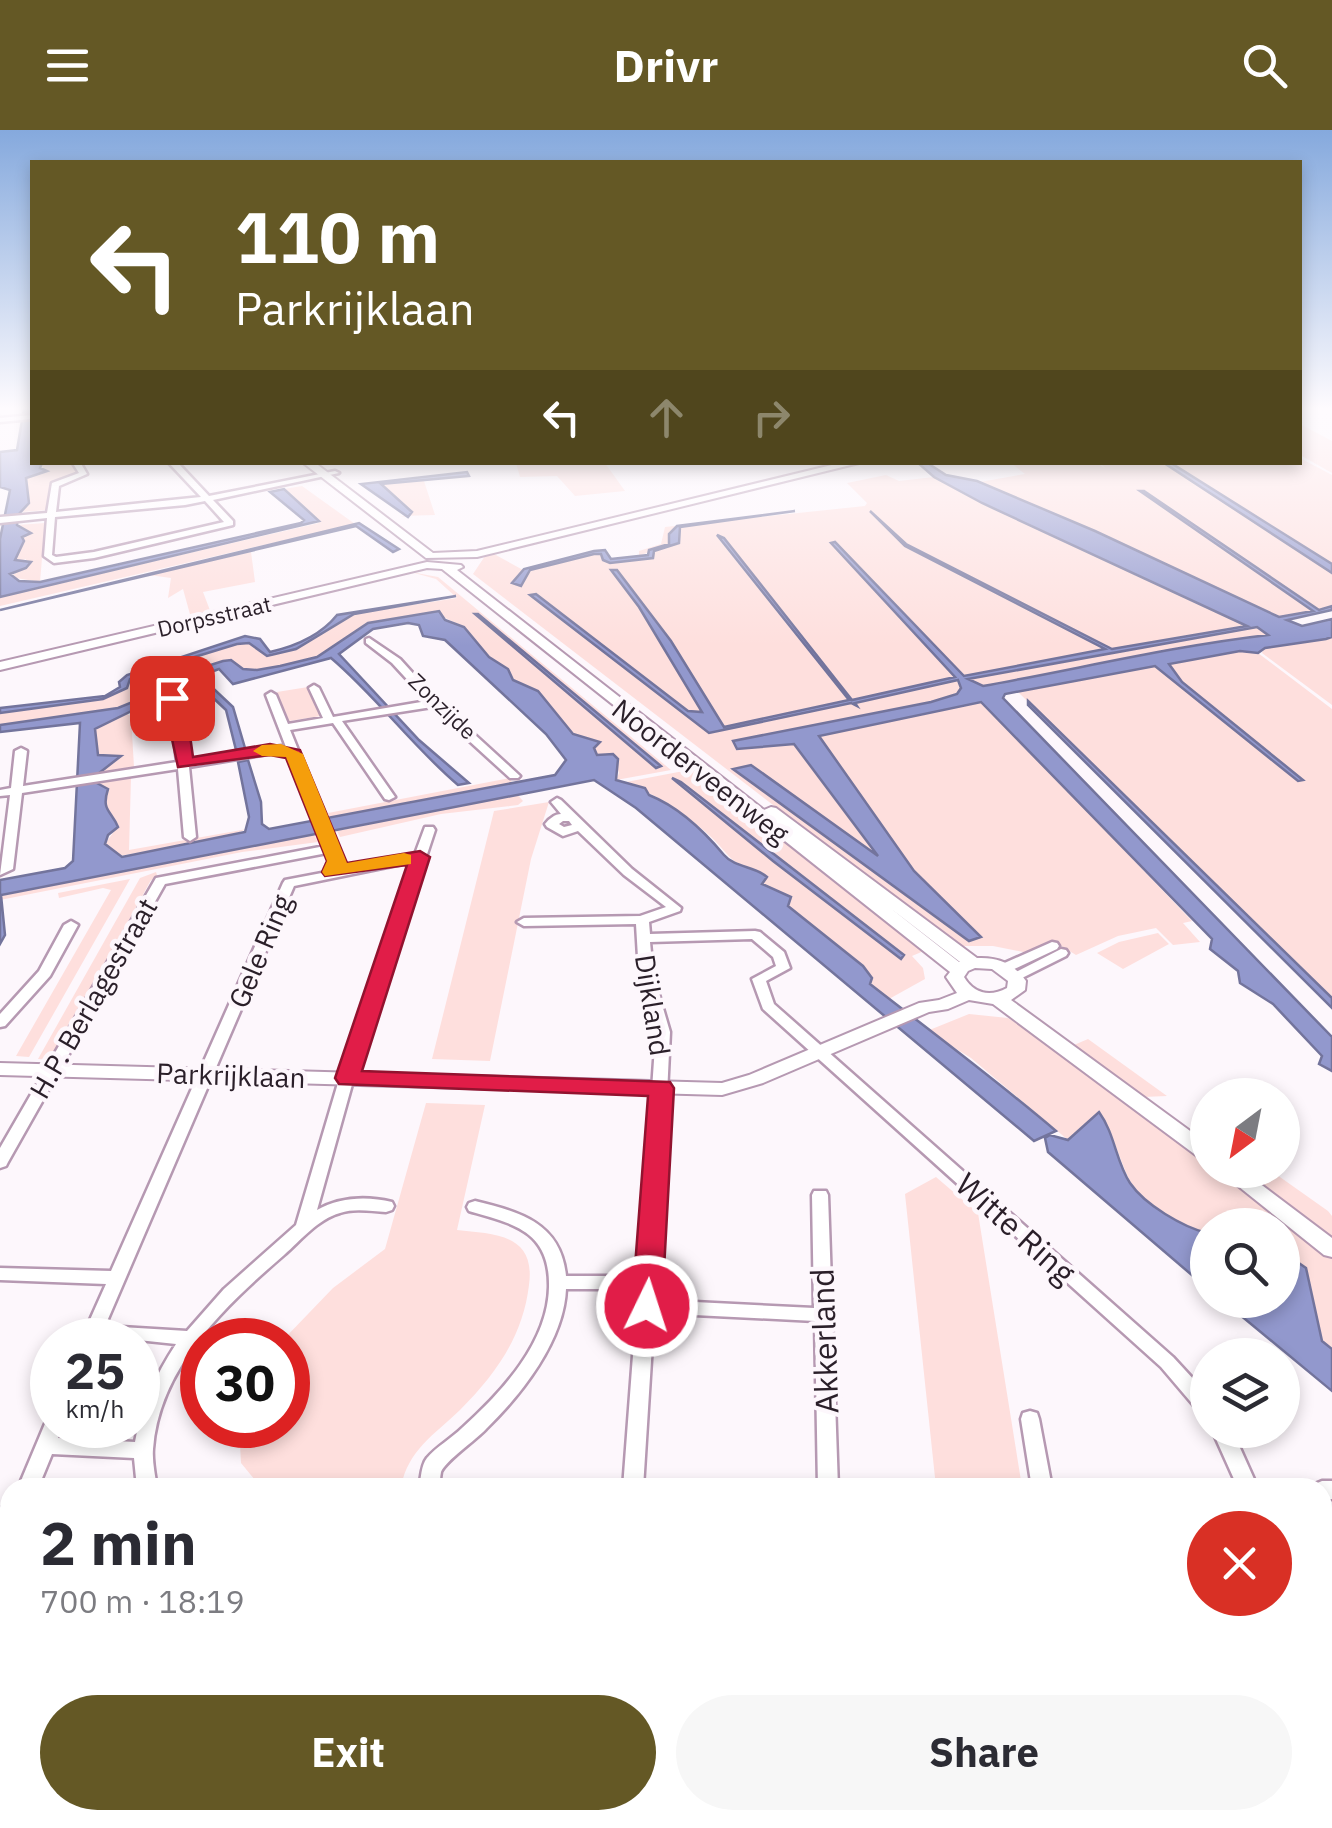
<!DOCTYPE html>
<meta charset="utf-8">
<style>
body{margin:0;font-family:"IBM Plex Sans",sans-serif;background:#f7f7f7;color:#2b2b33;height:100vh;display:flex;flex-direction:column;font-size:38px;white-space:nowrap}
*{box-sizing:border-box;margin:0}
p{font-size:32px;color:#7c7c81}
.icon{flex:none;width:55px;height:55px;fill:none;stroke:currentColor;stroke-width:2;stroke-linecap:round;stroke-linejoin:round}
.map{position:relative;flex:1;overflow:hidden}
.details{position:absolute;left:0px;top:1348px;width:1332px;height:352px;display:flex;flex-direction:column;background:#fff;border-radius:30px 30px 0 0;box-shadow:0 5px 15px #0003}
.details>*{flex:none}
.guide{position:absolute;left:30px;top:30px;width:1272px;height:305px;border-radius:0px;box-shadow:0 5px 15px #0003;background:#645825;color:#fff;overflow:hidden}
.needle{width:65px;rotate:212deg}
.controls{position:absolute;left:1190px;top:948px;display:grid;gap:20px}
.controls a{display:grid;place-items:center;width:110px;height:110px;border-radius:50%;background:#fff;box-shadow:0 5px 15px #0003;font-size:50px}
.speed{position:absolute;left:30px;top:1188px;display:flex;gap:20px;font-size:50px;font-weight:700;text-align:center}
.speed>*{display:grid;place-content:center;width:130px;height:130px;border-radius:50%;background:#fff;box-shadow:0 5px 15px #0003;line-height:1}
.speed small{font-size:25px;font-weight:400}
.speed .limit{border:15px solid #d22;background:#fff;color:#111}
.pin{position:absolute;display:grid;place-items:center;width:85px;height:85px;color:#fff;margin:-42px;border-radius:20px;box-shadow:0 5px 15px #0006}
.me{position:absolute;width:110px;margin:-55px;rotate:4deg;stroke-linejoin:round;filter:drop-shadow(0 0 8px #0008)}
.turn{display:flex;align-items:center;gap:35px;height:210px;padding:0 40px;font-size:45px}
.turn .icon{width:130px;height:130px;stroke-width:2.5}
.turn b{display:block;font-size:70px;line-height:85px}
.lanes{display:flex;align-items:center;height:95px;padding:0 40px;background:#0003;justify-content:center;gap:50px;direction:ltr}
.lanes .off{opacity:.35}
.round{display:grid;place-items:center;flex:none;width:105px;height:105px;border-radius:52px;background:#f7f7f7}
.headline{display:flex;align-items:center;justify-content:space-between;height:170px;padding:0 40px}
h1{font-size:60px;font-weight:700;line-height:75px}
.primary-button{display:flex;gap:20px;margin-top:auto;padding:20px 40px}
.primary-button a{flex:1;height:115px;border-radius:60px;background:#645825;color:#fff;font-size:40px;font-weight:700;line-height:115px;text-align:center}
.primary-button a+a{background:#f7f7f7;color:#2b2b33}
header{display:flex;justify-content:space-between;align-items:center;height:130px;padding:0 40px;background:#645825;color:#fff;font-size:45px;font-weight:700}
.map>svg:first-child{display:block}
.green{fill:#fedfdd;fill-rule:evenodd}
.water{fill:#9298cd;stroke:#73749c;stroke-width:2.5;fill-rule:evenodd}
.lines{fill:none;stroke-linecap:round;stroke-linejoin:round}
.minor-casing{stroke:#b699b2;stroke-width:5}
.tertiary-casing{stroke:#b699b2;stroke-width:4}
.minor{fill:#fff;fill-rule:evenodd}
.tertiary{fill:#fff;fill-rule:evenodd}
.route{fill:#e11d48;stroke:#92132f;stroke-width:2.5}
.slow{fill:#f59e0b}
.labels{text-anchor:middle;dominant-baseline:central;stroke-width:9;stroke-linejoin:round;paint-order:stroke}
.far-street-label{font-size:22px;fill:#2a1f29;stroke:#fdf7fc}
.street-label{font-size:28px;fill:#2a1f29;stroke:#fdf7fc}
.near-street-label{font-size:32px;fill:#2a1f29;stroke:#fdf7fc}
</style>
<header><svg class="icon" aria-label="menu" viewBox="0 0 24 24"><path d="M4 6h16M4 12h16M4 18h16"/></svg>Drivr<svg class="icon" aria-label="search" viewBox="0 0 24 24"><circle cx="10" cy="10" r="6"/><path d="M15 15l6 6"/></svg></header>
<div class="map">
<svg width="1332" height="1698" viewBox="0 0 1332 1698">
<rect width="100%" height="100%" fill="#fdf7fc"/>
<!-- green -->
<path class="green" d="M1300,294l32,17v32l-32,-18z
M1300,328l32,17v89l-161,-101 129,-1z
M41,333h31l8,6v6l-29,9 -4,26 -25,2 7,-9 -3,-25 18,-8z
M516,333h89l20,28 -50,5 -18,-20 -37,1z
M1011,333h86l9,6 -6,-6h64l168,110v33l-13,4 -175,-119 170,120 -35,6 -299,-135 45,-8z
M886,345l13,6 35,-4 315,148 -136,24 -207,-105 -36,-33 35,35 202,104 -143,26 -129,-134 -4,2 125,133 -104,23 -128,-162 -7,-1 132,164 -125,27 -53,-87 -59,-70 27,36 63,105 -14,-1 -152,-117 -5,1 178,138 249,-53 3,8 -4,5 -26,9 -197,39 4,8 56,-6 86,114 -11,-4 45,46 55,41 12,-4 -67,-65 -95,-135 162,-35 211,220 -9,2 17,19 -27,3 -17,-17 -38,8 -42,19 -23,-14 -25,12 -35,-7h-31l-16,-8 -473,-364 12,-18 9,-2 29,16 -10,13h11l6,-13 64,-16h7l12,9 40,-5 1,-7 24,-8 1,-17 -10,18 -30,12v-5l22,-7 4,-17 200,-21 2,-3 -20,-20z
M469,346l-45,5 11,34 -35,1 8,1 3,-5 -31,-27z
M302,356l53,38 -355,82v-9l319,-74 -35,-34z
M45,393l-5,59 -30,-5 15,-11 1,-7 -10,3 -2,-5 8,-20 9,-4 -14,-8z
M251,422l4,30 -52,10 8,21 -20,5 -8,-29 -15,9 3,-20 -22,-3z
M411,442l27,5 233,193 -55,10 3,-7 -6,-19 -16,1 -3,-7 5,-5 -26,-9 -85,-77 -30,-33 -17,-8 -73,7 -51,34 -37,9 -23,4 -14,-1 -14,-9 -66,20 -18,17 -27,11 -118,17v-12l103,-14 36,-25 98,-30 12,-1 18,13 29,-7 58,-35 103,-16 -21,-19zM476,484l184,151 -4,3z
M1257,497l12,8 -88,12 -71,17 -127,22 -16,-7z
M1332,507v68l-70,-52 2,-5z
M1240,521l18,2 74,56v289l-314,-306 137,-26 144,115 3,-1 -120,-98 -13,-18z
M308,557l13,29 -32,5 -12,-29z
M127,584l4,2 3,51 -38,6 24,-16 -22,-2 -3,-26z
M694,639l232,181 -14,6 11,12 2,11 -36,20 -19,-15 -7,-18 -102,-82v-12c-33,-9 -29,-15 -51,-36 -24,-22 -58,-46 -89,-53zM673,648l230,176 -2,4 -91,-68z
M131,647l-2,73 118,-21 -26,10 -102,17 -14,-12 12,-17 -14,-23 5,-15 -14,-7z
M510,648l2,5 -182,35 -2,-5z
M516,663l7,8 -5,4 -77,9 -101,23 -3,-6z
M549,672l-18,57 -41,202 -58,-2 62,-248z
M313,703l5,9 -76,10 -242,48 1,-4z
M156,742l2,6 -7,2 -99,180 -14,-1 102,-181z
M130,749l-101,178 -13,-1 95,-166 -8,-2 -44,10 -1,-5z
M1158,803l11,11 -46,25 -26,-16 22,-11z
M969,884l39,4 33,21 166,125 1,6h7l117,89v90l-10,-8 -16,-73 -23,-16 -1,-27h-74l-1,8c-24,-6 -67,-30 -78,-54 -11,-23 -15,-45 -30,-66l-31,27 -97,-82 -44,-27z
M1088,909l79,57 -24,1 -69,-52z
M426,973l59,2 -28,125c36,4 79,3 72,55 -6,51 -33,89 -69,125 -26,25 -52,40 -59,77l-142,-2 -18,-22 -2,-38h49v-85h-5l50,-52 52,-39z
M1240,1040h30l58,41 4,5v23z
M936,1047l42,36 44,274h-86l-31,-293z"/>
<!-- water -->
<path class="water" d="M24,278h8v54l10,1 -2,5 7,3 -21,7 3,25 -11,12 -1,10 14,8 -9,4 2,4 -9,19 16,2 -5,6 -16,6 9,7 21,1 261,-59 3,-3 -34,-28 14,-3 35,32 -319,76v-58l10,-49 -10,-3v-35l17,-2z
M926,332l20,13 31,6 118,50 184,86 34,-6 -173,-120h4l175,119 13,-4v4l-45,10 15,6 30,-7v18l-6,2 -61,9 -7,5 -18,-2 -71,13 13,18 121,98 -5,1 -143,-115 -150,28 -2,4 329,339v34l-13,-7 3,-8 -49,-52 -33,-21 -2,-12 -28,-22 2,-10 -231,-237 -162,34 95,135 67,66 -12,4 -236,-172 18,-4 127,91 -84,-112 -57,5 -4,-8 198,-39 26,-8 4,-6 -3,-8 -103,23 2,3 -6,-3 -142,30 -179,-138 6,-1 152,117 14,1 -63,-105 -28,-37h6l54,71 53,86 125,-27 -132,-165 7,3 128,162 103,-23 -124,-134 4,-1 129,134 141,-27 -200,-103 -35,-35 36,33 206,105 135,-23 -265,-123 -48,-26 -16,-14zM1257,497l11,8c-95,11 -190,34 -285,51l-15,-7z
M1164,333h7l161,101v9z
M467,342l2,4 -88,8 31,28 -4,5 -47,-33z
M795,381l-115,16 -1,16 -25,8 -1,7 -43,5 -7,-3 -2,-6h-7l-64,16 -9,16 -9,-3 12,-14 70,-18 11,-1 6,9 37,-4 1,-5 20,-6v-10l8,-8z
M359,393l40,26 -6,3 -37,-26 -356,84z
M456,466l-102,18 -58,35 -29,7 -18,-13 -12,1 -98,30 -9,5 -3,9 -24,11 -103,14v-5l105,-12 15,-9 -1,-5 8,-7 118,-39 15,3 10,13c26,-6 51,-17 67,-37z
M439,481l6,9 19,7 25,30 19,12 5,11 25,11 35,43 27,8 -6,6 3,7 16,-1 5,5 -2,21 29,8 4,7c30,12 55,36 75,60 11,13 31,11 43,22l-5,7 29,13 -3,9 75,60 9,12 -2,6c63,49 125,95 186,147l-22,10 -398,-333 -42,-28 -593,115 4,40 -5,9v-64l65,-12 8,-7 7,-138 -80,9v-7l118,-17 27,-11 18,-17 60,-19 8,-1 12,9 14,1 23,-4 37,-9 51,-34zM408,493l11,2 4,11 22,4 101,94 20,26 -11,15 -286,54 -7,-5 -1,-22 -13,-42 -10,2 11,55 -4,15 -123,25 -17,-13 3,-9 10,-8c-7,-17 -17,-16 -10,-38l-13,-7 -1,-5 27,-21 -23,-1 -3,-26 65,-32 13,-13 19,-6 34,32 10,40 9,-2 -12,-41 -33,-31 19,-7 14,15 98,-26c46,39 81,88 127,127l11,-2 -50,-43 -80,-86 34,-25z
M475,484h3l183,152 -5,2z
M1028,571l304,297v10l-304,-303z
M672,648l9,4 223,173 -3,4 -128,-98z
M1099,982c16,22 17,50 31,71 15,22 53,44 77,50v55l-159,-136 -3,-14 5,-3 18,5z
M1283,1122l23,16 16,73 10,8v42l-110,-91h60z"/>
<g class="lines">
<!-- minor casing -->
<g class="minor-casing">
<path id="minor" d="M32,285v4l-32,3v-4z
M72,332h8l7,12 -28,12 -3,26 145,-15 -33,-35h9l32,34 126,-25 4,2 -126,27 20,21v4l-139,33 -40,5 -10,-7 3,-38 -47,5v-6l47,-4 5,-30 27,-10zM205,371l19,21 -130,30 -38,5 -4,-2 3,-38 130,-12z
M369,508l31,21 38,42 82,75 -2,2h-8l-78,-71 -90,14 53,76 -6,3 -4,-1 -52,-76 -43,7 53,131 -3,8 75,-15 10,-27h8l2,3 -77,233 -41,147c23,-13 50,-14 75,-8l2,4 -2,4 -6,2c-15,-1 -32,-4 -46,1 -22,6 -39,27 -56,42 -58,50 -125,112 -131,194 -1,12 2,26 4,39h-20l-3,-30 -82,-4 -14,34h-20l29,-69 5,-1v7h11l-5,13 77,4c6,-37 21,-67 41,-98l-38,-4h-57l25,-56 -106,-4v-12l111,3 172,-388 2,-3 42,-8 4,-11 -4,-8 -162,31 -157,278 -2,4 -6,2v-20l156,-270 169,-32 -36,-90 -9,-4 -91,15 7,70 -6,4 -6,-4 -6,-68 -156,24 -9,76 -13,6 10,-80 -10,1v-6l11,-2 4,-37 6,-3 6,3 -4,35 154,-24 -7,-60 -8,-6 5,-3 13,7 8,60 93,-14 5,1 -20,-52 5,-3 5,3 12,29 35,-6 -14,-30 5,-3 5,3 14,29 94,-16 -35,-38 -26,-20v-4zM412,732l-68,201 -48,162 -72,64 -37,42 -82,-5 189,-440z
M557,668l4,2 71,69 49,39 -1,3 -31,11 1,12 105,-3 5,1 24,20 6,16 -24,13 8,23 399,353 35,38v22l-7,-3 -40,-47 -398,-358 -11,-30 24,-13 -3,-9 -21,-18 -102,3 3,32 17,58 -12,250 -3,18 159,8 -2,-113 2,-4h12l2,4 10,293h-20l-3,-167 -161,-8 -11,175h-20l15,-199h-72c-2,52 -45,106 -80,140 -10,11 -41,32 -45,43 -1,5 -1,10 -2,16h-20c2,-9 2,-23 8,-30 9,-11 25,-20 35,-30 39,-35 86,-85 87,-141 1,-56 -35,-63 -80,-76l-2,-4 2,-4 6,-2c45,11 86,22 91,75h73l17,-244 -17,-58 -3,-50 -112,2 -7,-4 7,-4 116,-2 26,-9 -42,-32 -46,-44 -15,5 -16,-9 -2,-3c4,-5 10,-10 16,-10l-10,-12zM563,691h6l3,4 -8,2 -5,-3z
M71,791l7,4 -28,51 -45,50 -5,1v-13l39,-43 25,-46z
M1052,812l5,1 2,3 -2,3 -47,22h-10l-2,-3 2,-3z
M1061,819l5,1 2,3 -2,3 -46,23 -5,1 -7,-4z
M1030,1281l7,2 2,6 13,69h-20l-11,-69 2,-6z
M1212,1300h20l26,58h-20z
M1322,1351h10v18h-10v-11h-9l2,-4z
M0,1378h10v44l-3,6 -7,3z
M1322,1519h10v20h-10z
M1322,1595l8,3 2,5v47l-8,-3 -2,-3z
M105,1690h24l-3,8h-24z
M350,1690h24l-2,8h-24z
M596,1690h24l-1,8h-24z
M826,1690h24v8h-24z
M1084,1690h24l1,8h-24z"/>
</g>
<!-- tertiary casing -->
<g class="tertiary-casing">
<path id="tertiary" d="M302,332h12l119,91 44,-2 367,-89h19l-386,95 -51,1z
M427,432l34,3 2,2 -6,3 307,240 7,-3 5,1 201,150c21,-1 36,5 49,23l-1,9 -14,10 197,144v17l-7,-2 -208,-155 -24,-4 -21,9 -19,3 -166,71 -41,12 -722,-20v-12l722,20 27,-8 170,-72 20,-3 18,-7 -11,-16 4,-5 -508,-403 -15,-1 -427,102v-8zM889,777l71,55h-1zM975,838l17,1 16,12 -1,7c-17,9 -33,6 -43,-11l4,-6z
M1218,1040h24l90,68v19l-8,-2z"/>
</g>
<!-- minor -->
<use href="#minor" class="minor"/>
<!-- tertiary -->
<use href="#tertiary" class="tertiary"/>
</g>
<!-- sky -->
<linearGradient id="sky" x2="0" y2="1"><stop stop-color="#85a9dd"/><stop offset="0.54" stop-color="#fefbfe"/><stop offset="1" stop-color="#fefbfe" stop-opacity="0"/></linearGradient>
<rect width="1332" height="516" fill="url(#sky)"/>
<!-- route -->
<path class="route" d="M172,563l6,2 9,19 6,43 77,-13 30,6 47,113 73,-12 10,6 -68,214 308,11 4,6 -12,218 -5,8 -10,3 -10,-3 -5,-8 16,-210 -309,-12 -4,-6 72,-213 -82,11 -3,-4 5,-11 -41,-103 -16,-3 -92,12 -15,-69z"/>
<!-- slow -->
<path class="slow" d="M281,614l22,10 44,109 57,-10 7,2v9l-86,12 -3,-4 5,-11 -41,-104 -24,-1 -9,-5 9,-6z"/>
<g class="labels">
<!-- far-street labels -->
<g class="far-street-label">
<text transform="translate(214 486) rotate(-13)">Dorpsstraat</text>
<text transform="translate(443 576) rotate(44)">Zonzijde</text>
</g>
<!-- street labels -->
<g class="street-label">
<text transform="translate(701 641) rotate(38)">Noorderveenweg</text>
<text transform="translate(260 821) rotate(-67)">Gele Ring</text>
<text transform="translate(93 868) rotate(-60)">H.P. Berlagestraat</text>
<text transform="translate(653 875) rotate(81)">Dijkland</text>
<text transform="translate(231 945) rotate(2)">Parkrijklaan</text>
</g>
<!-- near-street labels -->
<g class="near-street-label">
<text transform="translate(1016 1098) rotate(42)">Witte Ring</text>
<text transform="translate(824 1211) rotate(-92)">Akkerland</text>
</g>
</g>
</svg>
<div class="controls">
<a><svg class="needle" viewBox="-14 -14 28 28"><path d="M0-13l5 13h-10z" fill="#e53935"/><path d="M0 13l5-13h-10z" fill="#7c7c81"/></svg></a>
<a><svg class="icon" aria-label="search" viewBox="0 0 24 24"><circle cx="10" cy="10" r="6"/><path d="M15 15l6 6"/></svg></a>
<a><svg class="icon" aria-label="layers" viewBox="0 0 24 24"><path d="M12 4l9 5-9 5-9-5zM3 14l9 5 9-5"/></svg></a>
</div>
<div class="speed"><div>25<small>km/h</small></div><div class="limit">30</div></div>
<div class="pin" style="left:172px;top:568px;background:#d93025"><svg class="icon" aria-label="arrive" viewBox="0 0 24 24"><path d="M6 21V4h12l-3 4 3 4H6"/></svg></div>
<svg class="me" style="left:647px;top:1176px" viewBox="-20 -20 40 40"><circle r="17" fill="#e11d48" stroke="#fff" stroke-width="3"/><path d="M0-11L8 9 0 5-8 9z" fill="#fff"/></svg>
<div class="guide">
<div class="turn"><svg class="icon" aria-label="left" viewBox="0 0 24 24"><path d="M17 20v-9H6M10 6l-5 5 5 5"/></svg><div><b>110 m</b>Parkrijklaan</div></div>
<div class="lanes"><svg class="icon" aria-label="left" viewBox="0 0 24 24"><path d="M17 20v-9H6M10 6l-5 5 5 5"/></svg><svg class="icon off" aria-label="ahead" viewBox="0 0 24 24"><path d="M12 20V5M6 11l6-6 6 6"/></svg><svg class="icon off" aria-label="right" viewBox="0 0 24 24"><path d="M7 20v-9h11M14 6l5 5-5 5"/></svg></div>
</div>
<section class="details">
<div class="headline"><div><h1>2 min</h1><p>700 m · 18:19</p></div><a class="round" style="background:#d93025;color:#fff"><svg class="icon" aria-label="close" viewBox="0 0 24 24"><path d="M6 6l12 12M18 6L6 18"/></svg></a></div>
<div class="primary-button"><a>Exit</a><a>Share</a></div>
</section>
</div>
